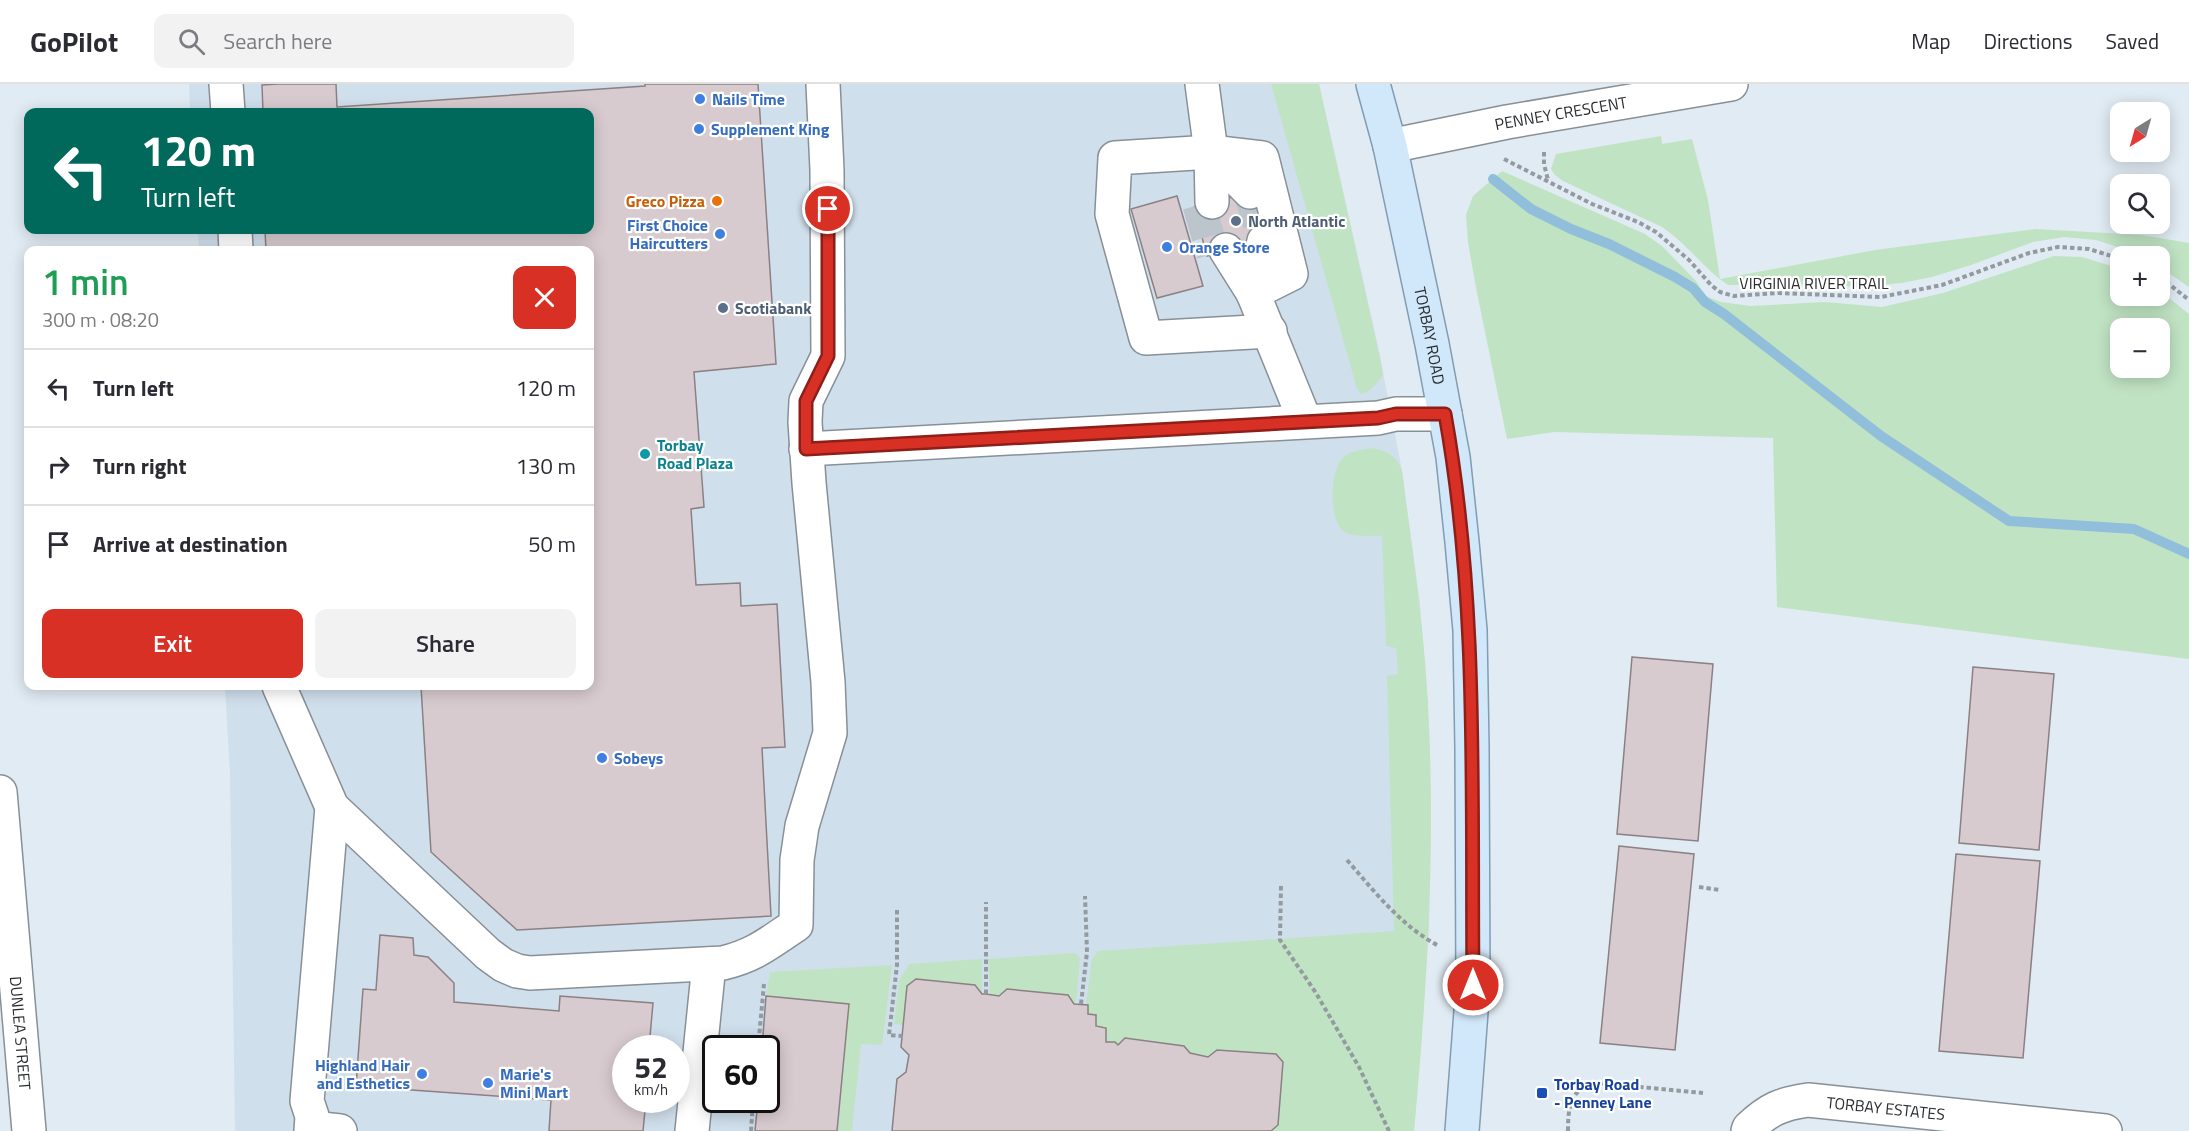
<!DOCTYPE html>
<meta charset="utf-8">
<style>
body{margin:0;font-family:"Titillium Web",sans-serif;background:#f2f2f3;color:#2b2b33;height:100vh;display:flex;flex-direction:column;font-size:22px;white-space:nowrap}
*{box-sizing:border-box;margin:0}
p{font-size:20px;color:#7c7c81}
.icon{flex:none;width:33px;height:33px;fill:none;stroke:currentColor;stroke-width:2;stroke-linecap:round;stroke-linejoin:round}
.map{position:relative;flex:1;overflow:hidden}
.side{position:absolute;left:24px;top:162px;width:570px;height:444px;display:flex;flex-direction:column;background:#fff;border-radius:12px;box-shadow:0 3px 15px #0003}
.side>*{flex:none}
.hud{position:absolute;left:24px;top:24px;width:570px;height:126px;border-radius:12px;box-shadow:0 3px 15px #0003;background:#00695c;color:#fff;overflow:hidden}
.needle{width:39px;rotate:217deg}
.controls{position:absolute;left:2110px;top:18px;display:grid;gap:12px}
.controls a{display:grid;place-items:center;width:60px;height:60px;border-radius:12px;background:#fff;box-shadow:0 3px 15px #0003;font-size:30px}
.speed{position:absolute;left:612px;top:951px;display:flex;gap:12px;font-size:30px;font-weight:700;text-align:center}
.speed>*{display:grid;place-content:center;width:78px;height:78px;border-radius:50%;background:#fff;box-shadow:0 3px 15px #0003;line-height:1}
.speed small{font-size:15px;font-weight:400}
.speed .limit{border:3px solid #111;border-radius:9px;background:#fff;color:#111}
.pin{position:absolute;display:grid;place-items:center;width:51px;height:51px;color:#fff;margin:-26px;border:3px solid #fff;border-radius:50%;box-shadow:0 2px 6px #0007}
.me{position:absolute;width:66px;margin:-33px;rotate:0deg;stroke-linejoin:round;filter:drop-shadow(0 0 4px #0008)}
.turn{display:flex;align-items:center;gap:21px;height:126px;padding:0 18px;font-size:27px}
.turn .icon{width:78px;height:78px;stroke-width:2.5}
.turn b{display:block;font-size:42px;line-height:51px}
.round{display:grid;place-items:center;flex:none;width:63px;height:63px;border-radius:12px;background:#f2f2f3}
.summary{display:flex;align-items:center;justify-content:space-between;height:102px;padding:0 18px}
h1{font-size:36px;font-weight:600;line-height:45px;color:#1e9e55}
.action{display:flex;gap:12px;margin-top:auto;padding:12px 18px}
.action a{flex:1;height:69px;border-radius:12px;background:#d93025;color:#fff;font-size:24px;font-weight:600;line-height:69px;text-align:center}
.action a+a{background:#f2f2f3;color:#2b2b33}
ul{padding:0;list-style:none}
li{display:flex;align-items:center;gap:18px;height:78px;padding:0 18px;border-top:2px solid #e1e1e2}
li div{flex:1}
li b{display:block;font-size:22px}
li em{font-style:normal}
header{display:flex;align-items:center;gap:36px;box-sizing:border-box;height:84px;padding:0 30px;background:#fff;border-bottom:2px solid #e1e1e2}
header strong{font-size:28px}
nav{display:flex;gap:33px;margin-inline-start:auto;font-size:21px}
.search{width:420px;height:54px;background:#f2f2f3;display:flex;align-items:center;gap:15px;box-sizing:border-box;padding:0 21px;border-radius:12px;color:#7c7c81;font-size:22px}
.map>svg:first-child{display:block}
.built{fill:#d0dfec;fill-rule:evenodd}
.green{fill:#c0e3c3;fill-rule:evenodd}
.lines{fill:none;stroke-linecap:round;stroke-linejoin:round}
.stream{stroke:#90bedb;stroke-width:10}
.building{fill:#d8cbcf;stroke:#8b8083;stroke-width:1.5}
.minor-tunnel{stroke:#bcc5cc;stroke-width:33;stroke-dasharray:33 16;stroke-linecap:butt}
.minor-casing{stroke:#879097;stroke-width:36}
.major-casing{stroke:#829cb1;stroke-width:36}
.path{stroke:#939ba0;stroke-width:4;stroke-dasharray:4.5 3;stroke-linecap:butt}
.minor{stroke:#fff;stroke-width:33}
.major{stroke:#d1e7fa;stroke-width:33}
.route-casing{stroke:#8d1f18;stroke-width:15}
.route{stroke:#d93025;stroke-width:10}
.shop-dot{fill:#3f7fe0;stroke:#fff;stroke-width:2}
.food-dot{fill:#e8710a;stroke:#fff;stroke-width:2}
.service-dot{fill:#5c6f8a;stroke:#fff;stroke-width:2}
.culture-dot{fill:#0f9aa8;stroke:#fff;stroke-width:2}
.transit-dot{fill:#1a4fb4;stroke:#fff;stroke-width:2}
.labels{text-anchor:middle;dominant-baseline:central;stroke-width:4.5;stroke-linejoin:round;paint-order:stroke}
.shop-label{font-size:16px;font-weight:bold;fill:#366cbe;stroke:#fff;text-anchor:start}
.street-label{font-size:16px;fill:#2a2d30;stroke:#fff}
.food-label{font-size:16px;font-weight:bold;fill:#c56008;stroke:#fff;text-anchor:end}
.service-label{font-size:16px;font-weight:bold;fill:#4e5e75;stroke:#fff;text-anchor:start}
.culture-label{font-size:16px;font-weight:bold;fill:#0d838f;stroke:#fff;text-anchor:start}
.transit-label{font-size:16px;font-weight:bold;fill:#164399;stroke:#fff;text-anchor:start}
</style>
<header>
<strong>GoPilot</strong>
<div class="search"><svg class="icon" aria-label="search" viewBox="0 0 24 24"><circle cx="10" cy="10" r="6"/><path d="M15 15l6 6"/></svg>Search here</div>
<nav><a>Map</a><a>Directions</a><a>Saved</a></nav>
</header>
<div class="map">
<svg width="2189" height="1047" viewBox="0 0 2189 1047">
<rect width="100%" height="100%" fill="#e1ebf3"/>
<!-- built -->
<path class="built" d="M189,0h1130l59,262 24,125 18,132 8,103 2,134 -1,89 -15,202h-1179l-5,-358 -5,-87h365v-436h-391l-1,-20h392v-118h-400zM626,964h50v52h-50zM716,964h50v52h-50z"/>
<!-- green -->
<path class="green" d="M1271,0h48l62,279 2,12c-6,8 -12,17 -22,19l-4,-5z
M1661,52l1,8 30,-5 16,61 12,79 155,-29 161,-21 106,6 47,8v44l-29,-20v-11h-21l-12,-6 -31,-10 -32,-3 -31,5 -62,23 -39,12 -30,6 -47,4 -25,-3 -102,1c-25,-17 -42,-42 -66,-58l-99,-46 -8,-6 -4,-6 5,-15z
M1502,87l143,63 17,12 34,35 10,15 15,6 29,4 75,-4 57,5 61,-14 111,-37 28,1 39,12v27h39v-5l29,23v345l-412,-52 -4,-169 -219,-6 -47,7 -31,-151 -8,-46 -2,-27 7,-19zM2121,244h39v40h-39z
M1371,364c16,3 26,7 31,23 10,78 22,156 26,234 8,142 -1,285 -14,426h-143l5,-76 -59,-5 -9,7 -18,-4 -6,-7 -59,-8 -7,7 -3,-3h-9v-14l-10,-2v-11l-8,-1v-9l-2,-1 6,-45 6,-8 296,-20 -7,-255 11,-2 -2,-26 -10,-2 -4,-110c-10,-1 -27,2 -37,-4 -17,-11 -15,-58 -4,-72 7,-9 20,-10 30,-12z
M1073,869l5,2 2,4 -4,45 -9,-9 -60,-6 -8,7 -9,-1 -2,-36z
M982,875v35l-7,-9 -59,-6 -9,7 -4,39 -9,-1 5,-43 10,-17z
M892,881l-10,80 -21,-1 -9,87h-15l12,-126 -83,-9 4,-24z"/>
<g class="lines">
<!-- stream -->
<path class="stream" d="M1493,95l38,30 40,20 38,15 66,33 18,11 12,14 19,12 157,122 128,85 125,8 55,25"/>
</g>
<!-- building -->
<path class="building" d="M278,0h58l1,23 308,-21v-2h113l18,280 -82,8 10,135 -13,2 5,76 44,-2 1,23 36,-2 8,143 -23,1 9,168 -254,14 -86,-78 -10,-166h169v-436h-324l-1,-20h325v-118h-332h5l-1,-27z
M1266,104l-2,53 -57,15 -13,-49z
M1177,112l26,90 -46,12 -26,-89z
M1632,573l81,7 -15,177 -81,-7z
M1973,583l81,7 -15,176 -80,-7z
M1619,762l75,8 -19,196 -75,-7z
M1956,770l84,7 -17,197 -84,-7z
M380,851l33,3 1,17 14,2 26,26v19l105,9 1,-15 93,7 -4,45h-23v52h20l-3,31h-94l2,-31 -195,-14 7,-97 13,1z
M916,895l59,6 7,9h4l13,2 8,-7 61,6 6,9 14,1v9l8,1v11l10,2v14h9l3,3 7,-7 59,8 6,7 18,4 9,-7 59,4 7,8 -5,63 -7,6h-379l5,-52 9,-7 3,-17 -8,-8 6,-61z
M766,912l83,8 -12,127h-82l3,-31h8v-52h-4z"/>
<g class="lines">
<!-- minor-tunnel -->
<path class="minor-tunnel" d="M1250,108l14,49
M1199,121l14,49"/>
<!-- minor casing -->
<g class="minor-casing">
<g id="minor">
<path d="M226,0l2,28"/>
<path d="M1202,0l9,68 1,50"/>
<path id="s1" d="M1390,62l117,-24 224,-38"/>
<path d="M1211,68l39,40"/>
<path d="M235,146l1,20"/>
<path d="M1226,166l27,43 52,128"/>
<path d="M1253,209l38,-19 -29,-116 -51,-6 -96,6 -3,56 34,124 124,-7"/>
<path d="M1253,209l11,-52"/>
<path d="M806,365l572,-31 18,-4h49"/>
<path d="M279,602l53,121 156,147 15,11 14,6 13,2 193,-10c33,-8 47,-21 73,-38l1,-65 5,-34 28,-93 -2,-51 -19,-199 -4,-61 1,-21 22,-45 -1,-186 -4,-86"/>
<path id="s2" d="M0,708l29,339"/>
<path d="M312,1044l28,3"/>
<path d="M311,1047l1,-15 -5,-15 25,-294"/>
<path d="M692,1047l17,-167"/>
<path id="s3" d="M1748,1047l1,-3c20,-19 32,-24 59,-28l297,31"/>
</g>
</g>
<!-- major casing -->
<g class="major-casing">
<g id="major">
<path id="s4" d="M1373,0l17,62 42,198 21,113 9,85 8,88 2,118 1,237 -11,146"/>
</g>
</g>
<!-- path -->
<path class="path" d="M1544,68v12l4,16
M1504,75l88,45 46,18 18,10 33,28 22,25 9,7 14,4 44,-3 103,4 61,-12 87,-32 29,-6 31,2 32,10
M2160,193l29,23
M1347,776c28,32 54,66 92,86
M1281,802l-1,54 36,53 43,74 30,64
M1699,803l21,3
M897,826v55l-8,70 13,1
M986,910v-92
M1081,920l6,-52 -2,-56
M758,964l6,-64
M751,1047l2,-31
M1568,1047c0,-24 2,-44 30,-48l105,10"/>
<!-- minor -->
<use href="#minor" class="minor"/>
<!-- major -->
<use href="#major" class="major"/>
</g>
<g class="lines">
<!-- route casing -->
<g class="route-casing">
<path id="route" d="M828,125v147l-22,45v48l572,-31 18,-4h49c34,189 26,380 28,571"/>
</g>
<!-- route -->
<use href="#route" class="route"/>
</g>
<!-- markers -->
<g class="shop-dot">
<circle cx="700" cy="15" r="6"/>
<circle cx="699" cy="45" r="6"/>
<circle cx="720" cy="150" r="6"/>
<circle cx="1167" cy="163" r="6"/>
<circle cx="602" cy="674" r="6"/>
<circle cx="422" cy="990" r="6"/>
<circle cx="488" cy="999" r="6"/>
</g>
<circle class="food-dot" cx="717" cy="117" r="6"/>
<g class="service-dot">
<circle cx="1236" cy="137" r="6"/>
<circle cx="723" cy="224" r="6"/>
</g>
<circle class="culture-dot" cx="645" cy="370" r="6"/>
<rect class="transit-dot" x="1536" y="1003" width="12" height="12" rx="3"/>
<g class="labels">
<!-- shop labels -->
<g class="shop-label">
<text x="712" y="15">Nails Time</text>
<text x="711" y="45">Supplement King</text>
<text x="708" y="141" text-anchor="end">First Choice<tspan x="708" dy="18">Haircutters</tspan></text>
<text x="1179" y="163">Orange Store</text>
<text x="614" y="674">Sobeys</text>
<text x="410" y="981" text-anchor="end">Highland Hair<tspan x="410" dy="18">and Esthetics</tspan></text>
<text x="500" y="990">Marie's<tspan x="500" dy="18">Mini Mart</tspan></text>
</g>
<!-- street labels -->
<g class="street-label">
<text stroke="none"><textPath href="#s1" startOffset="174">PENNEY CRESCENT</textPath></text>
<text x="1814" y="199">VIRGINIA RIVER TRAIL</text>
<text stroke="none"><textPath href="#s4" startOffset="258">TORBAY ROAD</textPath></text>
<text stroke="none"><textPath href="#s2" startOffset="242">DUNLEA STREET</textPath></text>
<text stroke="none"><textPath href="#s3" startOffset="148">TORBAY ESTATES</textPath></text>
</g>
<!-- food labels -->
<g class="food-label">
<text x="705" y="117">Greco Pizza</text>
</g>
<!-- service labels -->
<g class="service-label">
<text x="1248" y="137">North Atlantic</text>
<text x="735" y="224">Scotiabank</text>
</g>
<!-- culture labels -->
<g class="culture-label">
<text x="657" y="361">Torbay<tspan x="657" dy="18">Road Plaza</tspan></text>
</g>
<!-- transit labels -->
<g class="transit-label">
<text x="1554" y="1000">Torbay Road<tspan x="1554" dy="18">- Penney Lane</tspan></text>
</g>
</g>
</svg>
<div class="controls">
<a><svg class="needle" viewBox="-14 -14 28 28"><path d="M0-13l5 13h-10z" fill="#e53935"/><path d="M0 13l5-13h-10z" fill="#7c7c81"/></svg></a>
<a><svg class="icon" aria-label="search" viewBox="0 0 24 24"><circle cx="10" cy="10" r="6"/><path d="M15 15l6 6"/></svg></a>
<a>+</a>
<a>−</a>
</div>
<div class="speed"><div>52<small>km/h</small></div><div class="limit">60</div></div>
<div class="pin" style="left:828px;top:125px;background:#d93025"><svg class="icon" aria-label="arrive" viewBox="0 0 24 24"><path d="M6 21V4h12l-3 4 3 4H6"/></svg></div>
<svg class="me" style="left:1473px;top:901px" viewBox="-20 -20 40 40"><circle r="17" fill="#d93025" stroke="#fff" stroke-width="3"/><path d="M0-11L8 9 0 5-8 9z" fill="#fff"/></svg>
<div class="hud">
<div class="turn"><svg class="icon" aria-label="left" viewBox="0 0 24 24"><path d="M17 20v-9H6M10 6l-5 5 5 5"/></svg><div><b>120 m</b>Turn left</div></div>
</div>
<section class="side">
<div class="summary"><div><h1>1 min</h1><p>300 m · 08:20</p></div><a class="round" style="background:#d93025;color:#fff"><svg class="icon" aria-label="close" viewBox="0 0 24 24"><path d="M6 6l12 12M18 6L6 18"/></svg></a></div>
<ul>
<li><svg class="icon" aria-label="left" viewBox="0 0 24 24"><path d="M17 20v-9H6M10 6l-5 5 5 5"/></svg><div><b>Turn left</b></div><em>120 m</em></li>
<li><svg class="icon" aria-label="right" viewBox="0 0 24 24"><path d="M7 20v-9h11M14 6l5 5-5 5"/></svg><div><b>Turn right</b></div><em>130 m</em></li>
<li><svg class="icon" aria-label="arrive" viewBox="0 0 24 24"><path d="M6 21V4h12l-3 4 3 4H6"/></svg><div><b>Arrive at destination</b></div><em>50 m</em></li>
</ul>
<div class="action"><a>Exit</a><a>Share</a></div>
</section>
</div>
